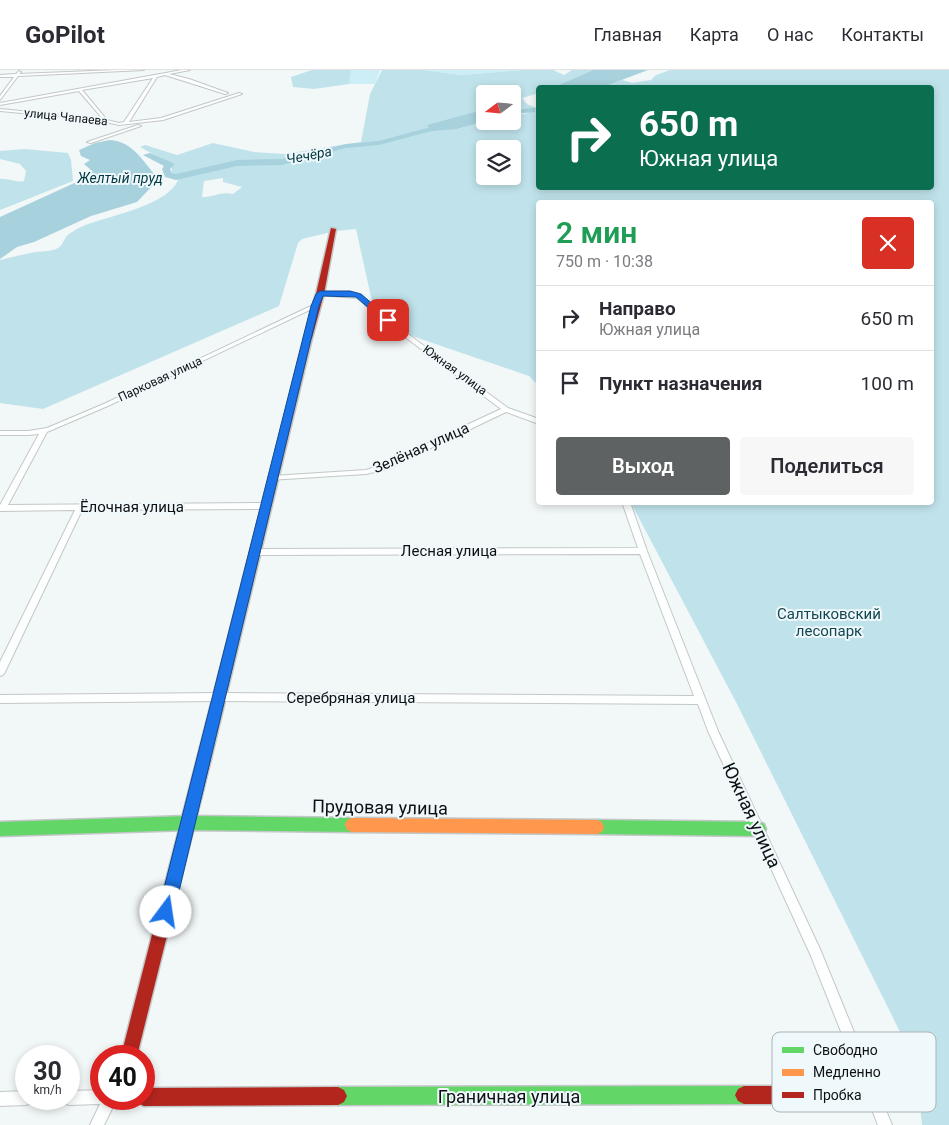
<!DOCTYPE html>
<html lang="ru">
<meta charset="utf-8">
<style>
body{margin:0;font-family:Roboto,sans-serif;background:#f7f7f7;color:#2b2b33;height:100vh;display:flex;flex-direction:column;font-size:19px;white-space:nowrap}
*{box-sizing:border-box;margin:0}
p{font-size:16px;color:#7c7c81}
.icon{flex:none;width:28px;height:28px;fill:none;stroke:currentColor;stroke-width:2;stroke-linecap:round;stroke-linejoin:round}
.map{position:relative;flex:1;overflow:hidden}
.drawer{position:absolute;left:536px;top:130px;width:398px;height:305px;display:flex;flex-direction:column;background:#fff;border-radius:5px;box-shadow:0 2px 8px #0003}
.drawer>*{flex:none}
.top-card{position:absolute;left:536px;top:15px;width:398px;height:105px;border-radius:5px;box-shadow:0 2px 8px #0003;background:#0b6e4f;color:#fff;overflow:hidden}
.needle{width:32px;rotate:254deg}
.fabs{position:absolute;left:476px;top:15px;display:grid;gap:10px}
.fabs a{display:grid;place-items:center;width:45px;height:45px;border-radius:5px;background:#fff;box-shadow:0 2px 8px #0003;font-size:25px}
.speed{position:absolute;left:15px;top:975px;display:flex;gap:10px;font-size:25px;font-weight:700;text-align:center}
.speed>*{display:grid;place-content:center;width:65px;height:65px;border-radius:50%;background:#fff;box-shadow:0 2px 8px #0003;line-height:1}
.speed small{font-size:12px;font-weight:400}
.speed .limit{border:8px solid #d22;background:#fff;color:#111}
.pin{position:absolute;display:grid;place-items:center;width:42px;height:42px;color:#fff;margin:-21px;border-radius:10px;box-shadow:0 2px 8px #0006}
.me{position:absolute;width:55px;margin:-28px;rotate:14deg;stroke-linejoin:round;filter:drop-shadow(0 0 4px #0008)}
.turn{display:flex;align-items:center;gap:18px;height:105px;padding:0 20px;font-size:22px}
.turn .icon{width:65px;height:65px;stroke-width:2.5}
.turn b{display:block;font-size:35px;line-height:42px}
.round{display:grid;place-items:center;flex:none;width:52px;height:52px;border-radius:5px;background:#f7f7f7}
.head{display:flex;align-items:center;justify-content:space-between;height:85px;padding:0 20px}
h1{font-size:30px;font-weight:600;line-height:38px;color:#1e9e55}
.primary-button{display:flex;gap:10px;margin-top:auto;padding:10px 20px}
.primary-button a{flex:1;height:58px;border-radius:5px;background:#5e6262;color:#fff;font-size:20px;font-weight:600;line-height:58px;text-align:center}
.primary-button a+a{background:#f7f7f7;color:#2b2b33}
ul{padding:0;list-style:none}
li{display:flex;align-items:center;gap:15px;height:65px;padding:0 20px;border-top:1px solid #e1e1e2}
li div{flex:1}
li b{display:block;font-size:19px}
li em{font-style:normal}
header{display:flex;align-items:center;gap:30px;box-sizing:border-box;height:70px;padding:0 25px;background:#fff;border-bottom:1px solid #e1e1e2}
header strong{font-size:24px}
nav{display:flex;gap:28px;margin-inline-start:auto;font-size:18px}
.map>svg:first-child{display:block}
.green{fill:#cdeef6}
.forest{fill:#c0e3eb;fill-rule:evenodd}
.water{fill:#a7d1dc}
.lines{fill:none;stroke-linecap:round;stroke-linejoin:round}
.river{fill:#a7d1dc;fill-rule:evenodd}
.street-casing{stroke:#c3c7c7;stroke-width:2}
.fast-casing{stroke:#c3c7c7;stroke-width:3}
.slow-casing{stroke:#c3c7c7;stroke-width:3}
.jam-casing{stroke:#c3c7c7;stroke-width:3}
.street{fill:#fdfefe;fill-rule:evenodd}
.fast{fill:#63d668;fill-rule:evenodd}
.slow{fill:#ff974d;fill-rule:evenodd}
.jam{fill:#b3261e;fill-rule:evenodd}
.route{fill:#1a73e8;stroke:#114b97}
.labels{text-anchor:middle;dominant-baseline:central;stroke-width:4;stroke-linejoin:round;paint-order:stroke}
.far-street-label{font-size:12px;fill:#0e1112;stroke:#eff8fb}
.far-water-label{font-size:14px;font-style:italic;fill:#003741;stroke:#eff8fb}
.street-label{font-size:15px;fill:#0e1112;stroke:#eff8fb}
.park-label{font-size:15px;fill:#124650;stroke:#eff8fb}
.near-street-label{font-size:18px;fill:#0e1112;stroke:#eff8fb}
.key{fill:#eff8fb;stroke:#acb3b5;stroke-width:1}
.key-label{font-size:14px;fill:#0e1112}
</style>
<header>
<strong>GoPilot</strong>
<nav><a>Главная</a><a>Карта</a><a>О нас</a><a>Контакты</a></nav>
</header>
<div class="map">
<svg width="949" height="1055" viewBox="0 0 949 1055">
<rect width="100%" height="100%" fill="#f2f7f8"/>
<!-- green -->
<path class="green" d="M351,0h29l-5,14h-29z
M424,0h98l-61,5z"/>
<!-- forest -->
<path class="forest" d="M312,0h39l-2,14 -35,5 -21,-2 -2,-10z
M382,0h42l37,5 62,-5h30l11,5 8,-5h21l-39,17 -15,1v5l-17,5 5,6 12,5v79h392v-100l-328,-1 19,-7 10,3 19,-3 5,-5 14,-5h279v1055h-27l-6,-61 -179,-360 -106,-201 300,-1v-300h-392v184l-10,-10 -152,-52 -21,-95 -20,2 -34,8 -4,4 -19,63 -236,103 -43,-6v-143c10,-2 20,-5 30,-7 8,-2 16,-1 23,-3 9,-2 9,-7 13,-13 2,-3 9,-7 13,-9 24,-12 92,-21 100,-51l-7,-4 -1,-9 -31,-17 5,-2 32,10 36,-12 41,9 30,2 77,-12 9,-48zM485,24h27l1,10 5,2 10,7 -15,3 -1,5h-25l-30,8 -29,-4 57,-16zM485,79h27v27h-27zM223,108v4l19,5 -9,7c-12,-3 -19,3 -31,3l2,-16z
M25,79l43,4 3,7 2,21 -73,29v-31c9,-1 15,4 24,2l2,-10 -6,-7 -20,-5v-8z"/>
<!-- water -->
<path class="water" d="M593,0h55l-45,17h-49z
M485,39v12h2l-30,8 -26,2 -4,-6z
M110,70c22,1 33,21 46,36l2,4 -21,22 -46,14 -57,26 -17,5 -17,12v-42l81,-37 11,-9 -8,-7 6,-4 -9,-4 -2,-6 16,-7z"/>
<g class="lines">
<!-- river -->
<path class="river" d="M532,38h3v4l-23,2v-4z
M485,46v4l-61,13 -45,12 -33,3 -64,17 -45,1 -61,14 -11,-3 -3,-8 2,-3 -21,-11 7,-2 23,10 1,2 -4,4 2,4 4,1 61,-14 45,-1 64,-15 33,-3 44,-12z"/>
<!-- street casing -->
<g class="street-casing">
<path id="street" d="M116,0h28l-126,6 -18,24v-4l14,-19h-14v-2l16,-1 3,-3 2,1 -2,2z
M182,0h8l-21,4 20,5 39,14 -3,1 -60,-19 -8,2 -28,45 32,-4 78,-25 3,1 -79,26 -44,5 -21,-5 -98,-9v-2l103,10 -24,-28 -79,14v-2zM153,8l-29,44 -5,1 -12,-3 -25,-30z
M138,55l3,1 -50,17 -4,-1z
M320,222l41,3 28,25 119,88 31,11v5l-33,-12 -119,57 -21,5 -97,6 -1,-2 1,-2h3l94,-6 15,-5 120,-56 -116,-87 -28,-24 -39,-3v-2z
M313,235l5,1 -208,99 -63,27 -39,73 257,-2 4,3 -4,3 -183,1 -77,162 -2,3 -3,1v-14l75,-152 -75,1v-6l39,-71 -11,1h-28v-4h28l19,-3 59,-25z
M622,432h8l17,49 71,180 102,218 72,176h-14l-67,-169 -103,-225 -10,-27 -479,-3 -219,2v-8l219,-2 475,3 -54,-142 -385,1 -4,-3 4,-3 383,-1z
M101,1020v9h16l-13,26h-14l10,-21 -31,1 -5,-2 -1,-4h6v-8z
M26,1021v8h6l-1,4 -5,2 -26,1v-14z"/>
</g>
<!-- fast casing -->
<g class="fast-casing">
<path id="fast" d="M189,746l163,2 5,2 2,5 -2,5 -5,2 -163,-2 -189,6v-14z
M597,750l162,2 5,2 2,5 -2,5 -5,2 -162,-2 -5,-2 -2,-5 2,-5z
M744,1016l6,3 3,6 -3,6 -6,3 -406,1 -6,-3 -3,-6 3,-6 6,-3z"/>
</g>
<!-- slow casing -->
<g class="slow-casing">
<path id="slow" d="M305,266l7,2 -101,421 -2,4 -5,2 -5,-2 -2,-4z
M352,748l245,2 5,2 2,5 -2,5 -5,2 -245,-2 -5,-2 -2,-5 2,-5z"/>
</g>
<!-- jam casing -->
<g class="jam-casing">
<path id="jam" d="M331,158l5,1 -12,65 -12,44 -4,2 -4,-2 12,-44z
M204,683l5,2 2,4 -74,297h-16l76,-297 2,-4z
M744,1016h131l6,3 3,6 -3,6 -6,3h-131l-6,-3 -3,-6 3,-6z
M338,1017l6,3 3,6 -3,6 -6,3 -194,1 -6,-3 -2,-4h8v-11z"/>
</g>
<!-- street -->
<use href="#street" class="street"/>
<!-- fast -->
<use href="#fast" class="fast"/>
<!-- slow -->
<use href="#slow" class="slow"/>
<!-- jam -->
<use href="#jam" class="jam"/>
</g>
<!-- route -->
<path class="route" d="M320,221h30l11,3 30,26 -6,2 -29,-25 -33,-1 -4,10 -145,606 -3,6 -5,2 -5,-2 -3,-6 153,-606 5,-12z"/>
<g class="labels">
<!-- far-street labels -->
<g class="far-street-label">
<text transform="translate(66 47) rotate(6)">улица Чапаева</text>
<text transform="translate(455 300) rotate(36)">Южная улица</text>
<text transform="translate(160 309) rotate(-25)">Парковая улица</text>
</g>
<!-- far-water labels -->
<g class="far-water-label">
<text transform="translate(309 85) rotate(-11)">Чечёра</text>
<text x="120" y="108">Желтый пруд</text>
</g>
<!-- street labels -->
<g class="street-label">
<text transform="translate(421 378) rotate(-24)">Зелёная улица</text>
<text x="132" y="437">Ёлочная улица</text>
<text x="449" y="481">Лесная улица</text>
<text x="351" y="628">Серебряная улица</text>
</g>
<!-- park labels -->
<g class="park-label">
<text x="829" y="544">Салтыковский<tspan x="829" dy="17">лесопарк</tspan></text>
</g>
<!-- near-street labels -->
<g class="near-street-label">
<text transform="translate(380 737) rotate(1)">Прудовая улица</text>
<text transform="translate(752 745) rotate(65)">Южная улица</text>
<text x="509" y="1026">Граничная улица</text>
</g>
</g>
<!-- legend -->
<rect x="772" y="962" width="164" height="80" rx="8" class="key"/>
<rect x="782" y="977" width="22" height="6" fill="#63d668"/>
<rect x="782" y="999" width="22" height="7" fill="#ff974d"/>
<rect x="782" y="1022" width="22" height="6" fill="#b3261e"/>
<g class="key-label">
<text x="813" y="985">Свободно</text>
<text x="813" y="1007">Медленно</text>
<text x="813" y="1030">Пробка</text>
</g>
</svg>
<div class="fabs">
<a><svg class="needle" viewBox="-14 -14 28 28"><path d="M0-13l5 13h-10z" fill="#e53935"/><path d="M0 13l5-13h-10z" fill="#7c7c81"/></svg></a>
<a><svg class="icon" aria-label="layers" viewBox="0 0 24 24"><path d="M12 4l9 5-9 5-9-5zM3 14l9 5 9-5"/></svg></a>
</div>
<div class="speed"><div>30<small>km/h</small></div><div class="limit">40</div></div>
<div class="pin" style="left:388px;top:250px;background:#d93025"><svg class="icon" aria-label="arrive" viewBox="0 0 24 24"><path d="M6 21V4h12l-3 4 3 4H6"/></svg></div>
<svg class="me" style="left:166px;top:842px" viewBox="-20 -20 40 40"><circle r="19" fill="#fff"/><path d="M0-13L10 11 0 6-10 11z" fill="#1a73e8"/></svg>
<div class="top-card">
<div class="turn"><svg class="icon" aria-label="right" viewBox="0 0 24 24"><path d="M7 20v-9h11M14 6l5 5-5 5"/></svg><div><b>650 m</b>Южная улица</div></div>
</div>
<section class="drawer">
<div class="head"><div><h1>2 мин</h1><p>750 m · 10:38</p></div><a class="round" style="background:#d93025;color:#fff"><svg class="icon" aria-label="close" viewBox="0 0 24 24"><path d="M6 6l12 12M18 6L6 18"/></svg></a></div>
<ul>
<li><svg class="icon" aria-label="right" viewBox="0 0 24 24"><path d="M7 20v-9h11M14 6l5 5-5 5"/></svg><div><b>Направо</b><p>Южная улица</p></div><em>650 m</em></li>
<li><svg class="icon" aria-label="arrive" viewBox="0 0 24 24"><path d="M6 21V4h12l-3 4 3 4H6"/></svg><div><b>Пункт назначения</b></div><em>100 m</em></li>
</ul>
<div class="primary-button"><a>Выход</a><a>Поделиться</a></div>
</section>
</div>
